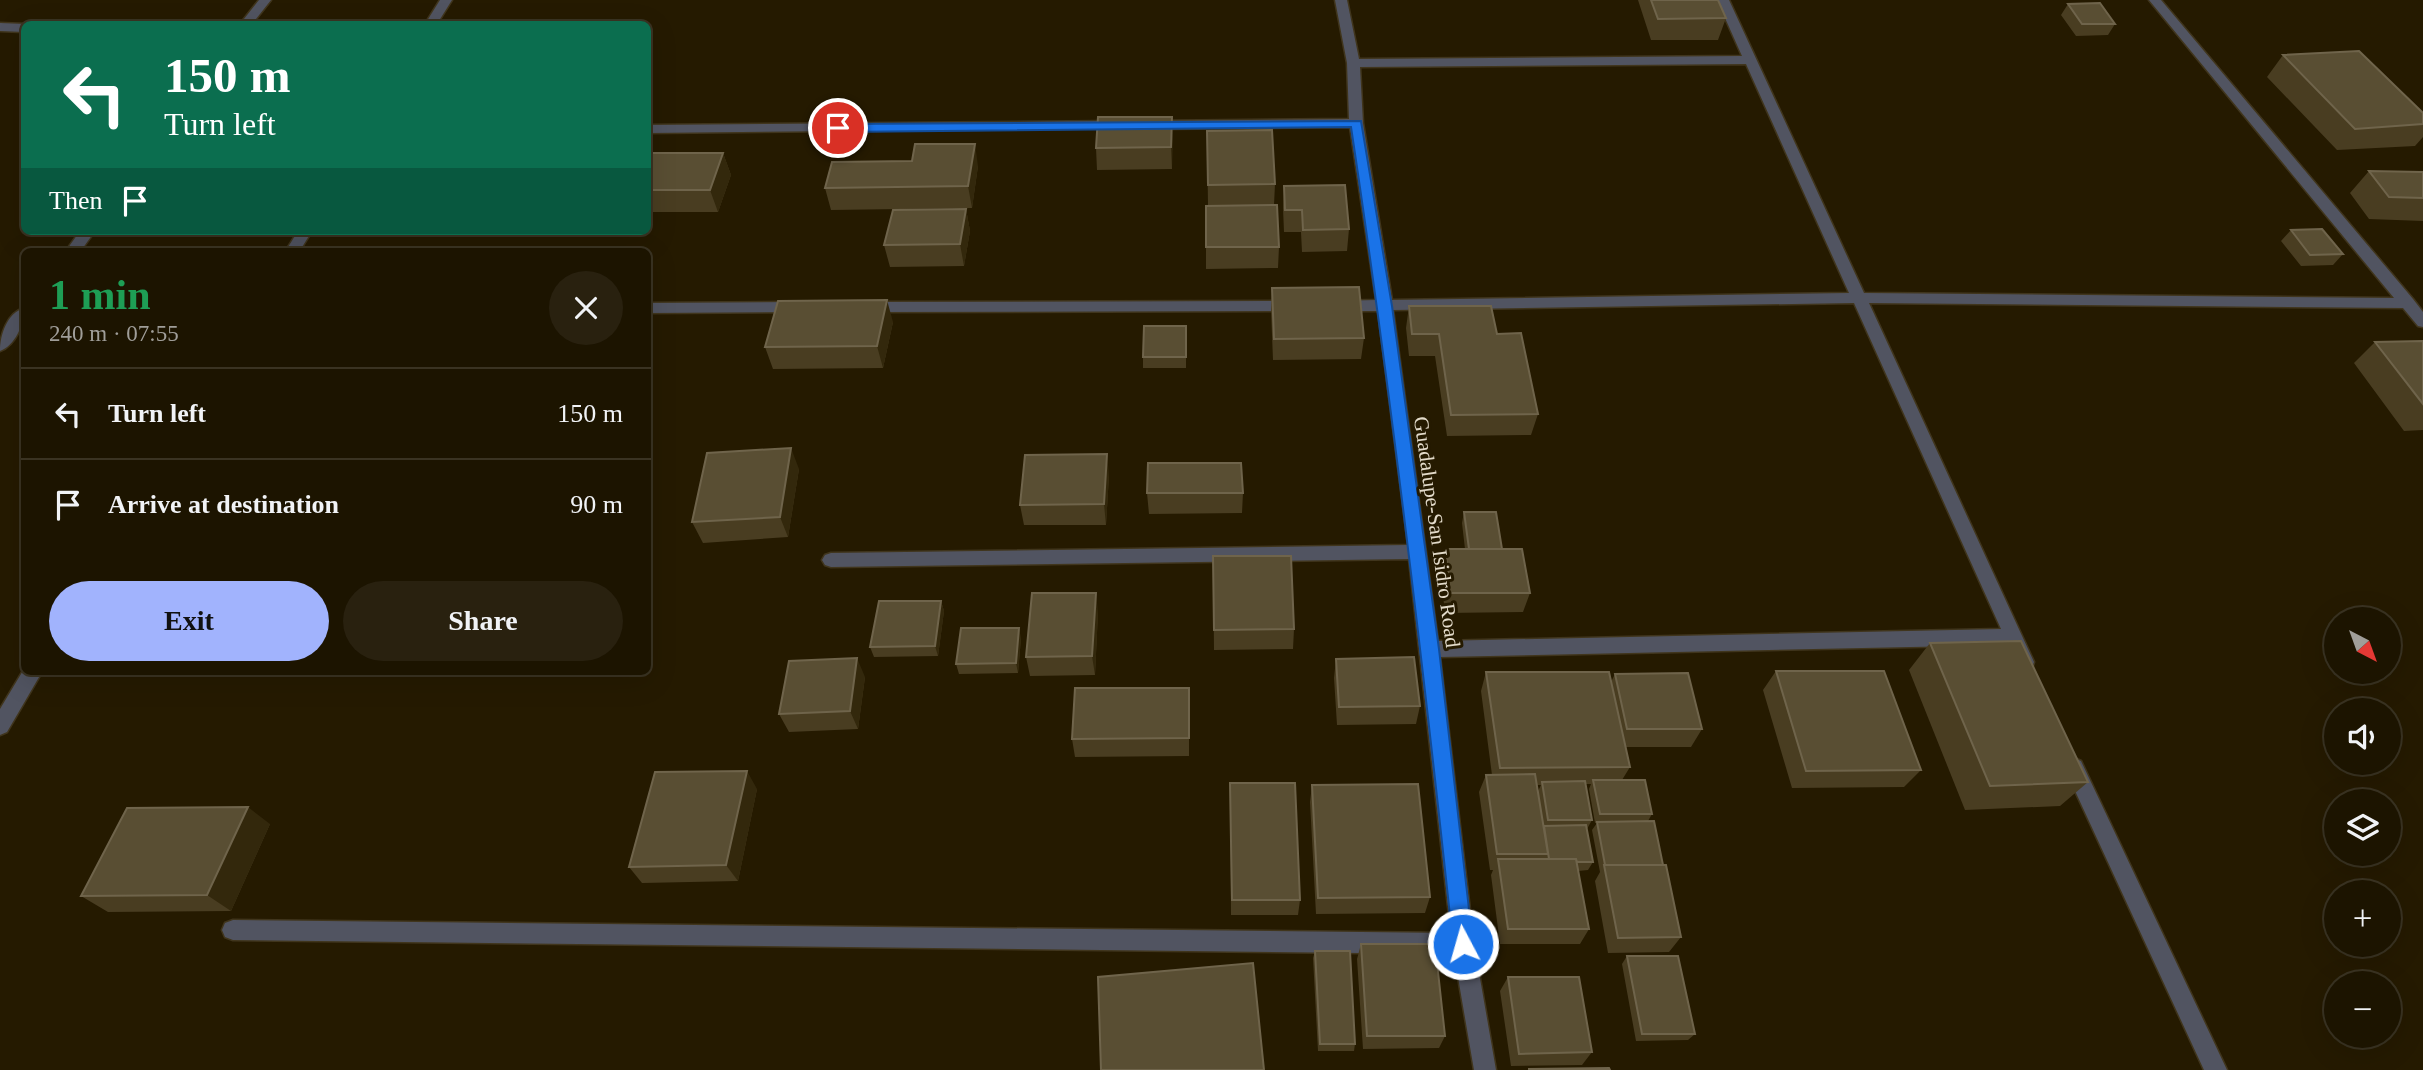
<!DOCTYPE html>
<meta charset="utf-8">
<style>
body{margin:0;font-family:Georgia,serif;background:#29210f;color:#f1f3f6;height:100vh;display:flex;flex-direction:column;font-size:26px;white-space:nowrap}
*{box-sizing:border-box;margin:0}
p{font-size:23px;color:#a09e99}
.icon{flex:none;width:38px;height:38px;fill:none;stroke:currentColor;stroke-width:2;stroke-linecap:round;stroke-linejoin:round}
.map{position:relative;flex:1;overflow:hidden}
.details{position:absolute;left:21px;top:248px;width:630px;height:427px;display:flex;flex-direction:column;background:#1c1400;border-radius:10px;box-shadow:0 7px 28px #0002,0 0 0 2px #3a3322}
.details>*{flex:none}
.guide{position:absolute;left:21px;top:21px;width:630px;height:214px;border-radius:10px;box-shadow:0 7px 28px #0002,0 0 0 2px #3a3322;background:#0b6e4f;color:#fff;overflow:hidden}
.needle{width:46px;rotate:139deg}
.controls{position:absolute;left:2324px;top:607px;display:grid;gap:14px}
.controls a{display:grid;place-items:center;width:77px;height:77px;border-radius:50%;background:#1c1400;box-shadow:0 7px 28px #0002,0 0 0 2px #3a3322;font-size:35px}
.pin{position:absolute;display:grid;place-items:center;width:60px;height:60px;color:#fff;margin:-30px;border:4px solid #fff;border-radius:50%;box-shadow:0 2px 7px #0007}
.me{position:absolute;width:77px;margin:-38px;rotate:354deg;stroke-linejoin:round;filter:drop-shadow(0 0 5px #0008)}
.turn{display:flex;align-items:center;gap:24px;height:147px;padding:0 28px;font-size:32px}
.turn .icon{width:91px;height:91px;stroke-width:2.5}
.turn b{display:block;font-size:49px;line-height:60px}
.then{display:flex;align-items:center;height:66px;padding:0 28px;background:#0003;gap:14px;font-size:26px}
.round{display:grid;place-items:center;flex:none;width:74px;height:74px;border-radius:37px;background:#29210f}
.summary{display:flex;align-items:center;justify-content:space-between;height:119px;padding:0 28px}
h1{font-size:42px;font-weight:600;line-height:52px;color:#1e9e55}
.cta{display:flex;gap:14px;margin-top:auto;padding:14px 28px}
.cta a{flex:1;height:80px;border-radius:42px;background:#a1b3fd;color:#111;font-size:28px;font-weight:600;line-height:80px;text-align:center}
.cta a+a{background:#29210f;color:#f1f3f6}
ul{padding:0;list-style:none}
li{display:flex;align-items:center;gap:21px;height:91px;padding:0 28px;border-top:2px solid #3a3322}
li div{flex:1}
li b{display:block;font-size:26px}
li em{font-style:normal}
.map>svg:first-child{display:block}
.lines{fill:none;stroke-linecap:round;stroke-linejoin:round}
.minor-casing{stroke:#40351c;stroke-width:3}
.minor{fill:#515461;fill-rule:evenodd}
.wall{fill:#493d21;fill-rule:evenodd}
.shaded-wall{fill:#33280c}
.building{fill:#594e33;stroke:#6f644b;stroke-width:2}
.route{fill:#1a73e8;stroke:#114b97;stroke-width:2}
.labels{text-anchor:middle;dominant-baseline:central;stroke-width:6;stroke-linejoin:round;paint-order:stroke}
.street-label{font-size:21px;fill:#e3dbca;stroke:#251a00}
</style>
<div class="map">
<svg width="2423" height="1070" viewBox="0 0 2423 1070">
<rect width="100%" height="100%" fill="#251a00"/>
<g class="lines">
<!-- minor casing -->
<g class="minor-casing">
<path id="minor" d="M259,0h12l-19,24h-12z
M440,0h12l-15,24h-12z
M1335,0h12l12,59 383,-3 -25,-56h12l135,293 530,5 -245,-298h12l252,299 10,13v15l-5,-1 -15,-18 -534,-5 165,359 -2,6 -7,2 -7,-2 -10,-23 -568,12 34,287 22,126h-22l-20,-116 -1221,-14 -8,-3 -3,-7 3,-7 8,-3 1218,13 -42,-374 -578,8 -6,-2 -3,-5 3,-5 6,-2 577,-8 -30,-234h-41l-8,-5 8,-5 39,-1 -26,-173 -200,2 -7,-4 7,-4 199,-2 -2,-56zM1746,64l103,229 -457,7 -29,-177 -3,-56zM1854,303l147,326 -563,12 -45,-331z
M0,23l25,1 -1,8 -24,-1z
M1122,121l5,1v6l-479,5v-8z
M80,231h15l-15,21h-15z
M298,231h14l-13,21h-14z
M1295,301l8,5 -8,5 -427,1 -8,-5 8,-5z
M798,302l8,5 -8,5 -150,1v-10z
M24,308c1,14 -8,37 -24,43 0,-16 7,-38 24,-43z
M24,669v3h18l-35,60 -7,3v-26z
M2074,758l7,3 146,309h-23l-140,-303 3,-6z"/>
</g>
<!-- minor -->
<use href="#minor" class="minor"/>
</g>
<!-- wall -->
<path class="wall" d="M1638,0h80l8,18 -8,22h-67z
M2068,4l47,20 -7,11 -32,1 -15,-21z
M2283,55l140,58v24l-8,9 -78,4 -70,-73z
M1172,117v52l-75,1 -1,-22z
M1207,131l68,53 -1,21 5,42 -1,21 -72,1v-63h2z
M648,153h75l8,22 -13,37h-70z
M978,166l-6,42 -141,2 -6,-22z
M2369,171l54,1v49l-54,-2 -19,-26z
M1284,186l65,43 -2,22 -45,1 -1,-20h-17l-1,-24z
M966,209l4,22 -6,35 -74,1 -6,-22z
M2291,230l52,24 -10,11 -32,1 -20,-25z
M1272,288l92,50 -3,21 -88,1 -2,-50z
M1409,306l88,28 41,80 -7,21 -84,1 -12,-80h-26l-3,-28z
M893,322l-10,46 -110,1 -8,-22z
M1186,326v42h-43v-11z
M2423,341v89l-19,1 -50,-68 21,-21z
M799,469l-11,68 -85,6 -11,-21z
M1109,475l-3,50h-82l-4,-20z
M1147,493h96l-1,20 -93,1z
M1464,512l38,37 28,44 -7,19 -78,1 -5,-44 5,-20h20l-3,-26z
M1213,556l81,73 -1,20 -79,1z
M941,601l3,10 -6,45 -64,1 -4,-10z
M1098,612l-3,63 -65,1 -4,-19z
M1021,638l-3,35 -59,1 -3,-10z
M1930,643l158,139 -28,24 -95,4 -56,-140z
M1336,659l84,47 -4,18 -79,1 -3,-47z
M1776,671l145,99 -17,17 -112,1 -29,-98z
M1486,672l125,10 4,-8 87,55 -11,18h-65l4,20 -8,13 30,34 -4,7 15,44 18,72 -12,15 -61,1 -13,-72 5,-9 -8,-42 5,-7h-2l-6,-34 2,-5h-6l7,36 -5,9 6,33 -5,8 -10,1 11,58 -9,15h-80l-9,-69 2,-5h-3l-11,-78 7,-17h6l-11,-84zM1536,785h5l-3,6 5,36z
M865,677l-7,52 -69,3 -10,-18z
M1189,688v68l-114,1 -3,-18z
M1230,783l70,117 -2,15h-67z
M1312,785l118,112 -5,16 -109,1 -6,-112z
M757,789l-19,92 -96,2 -13,-16z
M270,824l-39,87 -123,1 -27,-16z
M1361,944l84,92 -6,12 -76,1 -6,-90z
M1315,951l40,93 -1,7h-36l-5,-93z
M1627,956l68,78 -7,6 -52,1 -14,-77z
M1508,977l84,75 -10,13 -71,1 -11,-75z"/>
<!-- shaded-wall -->
<path class="shaded-wall" d="M1172,117l1,22 -1,30 -1,-22z
M975,144l3,22 -6,42 -4,-22z
M723,153l8,22 -13,37 -8,-22z
M966,209l4,22 -6,35 -4,-22z
M887,300l6,22 -10,46 -6,-22z
M791,448l8,21 -11,68 -8,-20z
M1107,454l2,21 -3,50 -2,-21z
M1096,593l2,19 -3,63 -3,-19z
M941,601l3,10 -6,45 -3,-10z
M1019,628l2,10 -3,35 -2,-10z
M857,658l8,19 -7,52 -8,-18z
M747,771l10,18 -19,92 -12,-16z
M248,807l22,17 -39,87 -24,-16z"/>
<!-- building -->
<path class="building" d="M1651,0h67l8,18 -68,1z
M2100,3l15,21h-33l-14,-20z
M2359,51l64,62v11l-68,5 -72,-74z
M1098,117h74l-1,30 -75,1z
M1272,130l3,54 -67,1 -1,-54z
M915,144h60l-7,42 -143,2 7,-26 80,-1z
M648,153h75l-13,37h-62z
M2369,171l54,1v26l-34,-1z
M1345,185l4,44 -46,1 -1,-20h-17l-1,-24z
M1277,205l2,42h-73v-41z
M966,209l-6,35 -76,1 9,-35z
M2322,229l21,25 -33,1 -19,-25z
M1359,287l5,51 -90,1 -2,-51z
M887,300l-10,46 -112,1 13,-46z
M1409,306h82l6,28 24,-1 17,81 -87,1 -12,-81h-27z
M1144,326h42v31h-43z
M2423,341v63l-48,-62z
M791,448l-11,69 -88,5 15,-69z
M1107,454l-3,50 -84,1 5,-50z
M1148,463h93l2,30h-96z
M1464,512h32l6,37h-33z
M1445,549h77l8,44h-80z
M1213,556h78l3,73 -80,1z
M1032,593h64l-4,63 -66,1z
M879,601h62l-6,45 -65,1z
M961,628h58l-3,35 -60,1z
M2021,641l67,141 -98,4 -60,-143z
M1414,657l6,49 -81,1 -3,-48z
M857,658l-7,53 -71,3 10,-53z
M1776,671h108l37,99 -115,1z
M1486,672h123l21,95 -130,1z
M1688,673l14,56h-75l-12,-55z
M1075,688h114v50l-117,1z
M747,771l-21,94 -97,2 26,-95z
M1535,774l13,80h-51l-11,-79z
M1593,780h52l7,34h-52z
M1585,781l7,39h-44l-6,-38z
M1230,783h65l5,117h-68z
M1418,784l12,113 -112,1 -6,-113z
M248,807l-41,88 -126,1 46,-88z
M1654,821l9,44h-58l-8,-43z
M1586,825l7,37h-16l-1,-3h-27l-5,-33z
M1498,859h78l13,70h-81z
M1604,865h62l15,72 -63,1z
M1361,944h74l10,92h-78z
M1315,951h35l5,93h-35z
M1627,956h51l17,78h-53z
M1253,963l11,107h-163l-3,-93z
M1508,977h71l13,75 -73,2z
M1609,1068l1,2 -82,-1z"/>
<!-- route -->
<path class="route" d="M1361,121l31,185 47,343 34,295 -3,7 -7,3 -7,-3 -3,-7c-29,-273 -61,-545 -102,-817l-513,5 -6,-4 6,-4z"/>
<g class="labels">
<!-- street labels -->
<g class="street-label">
<text transform="translate(1437 532) rotate(82)">Guadalupe-San Isidro Road</text>
</g>
</g>
</svg>
<div class="controls">
<a><svg class="needle" viewBox="-14 -14 28 28"><path d="M0-13l5 13h-10z" fill="#e53935"/><path d="M0 13l5-13h-10z" fill="#a09e99"/></svg></a>
<a><svg class="icon" aria-label="sound" viewBox="0 0 24 24"><path d="M4 9h4l5-4v14l-5-4H4zM17 9q2 3 0 6"/></svg></a>
<a><svg class="icon" aria-label="layers" viewBox="0 0 24 24"><path d="M12 4l9 5-9 5-9-5zM3 14l9 5 9-5"/></svg></a>
<a>+</a>
<a>−</a>
</div>
<div class="pin" style="left:838px;top:128px;background:#d93025"><svg class="icon" aria-label="arrive" viewBox="0 0 24 24"><path d="M6 21V4h12l-3 4 3 4H6"/></svg></div>
<svg class="me" style="left:1463px;top:944px" viewBox="-20 -20 40 40"><circle r="17" fill="#1a73e8" stroke="#fff" stroke-width="3"/><path d="M0-11L8 9 0 5-8 9z" fill="#fff"/></svg>
<div class="guide">
<div class="turn"><svg class="icon" aria-label="left" viewBox="0 0 24 24"><path d="M17 20v-9H6M10 6l-5 5 5 5"/></svg><div><b>150 m</b>Turn left</div></div>
<div class="then">Then<svg class="icon" aria-label="arrive" viewBox="0 0 24 24"><path d="M6 21V4h12l-3 4 3 4H6"/></svg></div>
</div>
<section class="details">
<div class="summary"><div><h1>1 min</h1><p>240 m · 07:55</p></div><a class="round"><svg class="icon" aria-label="close" viewBox="0 0 24 24"><path d="M6 6l12 12M18 6L6 18"/></svg></a></div>
<ul>
<li><svg class="icon" aria-label="left" viewBox="0 0 24 24"><path d="M17 20v-9H6M10 6l-5 5 5 5"/></svg><div><b>Turn left</b></div><em>150 m</em></li>
<li><svg class="icon" aria-label="arrive" viewBox="0 0 24 24"><path d="M6 21V4h12l-3 4 3 4H6"/></svg><div><b>Arrive at destination</b></div><em>90 m</em></li>
</ul>
<div class="cta"><a>Exit</a><a>Share</a></div>
</section>
</div>
